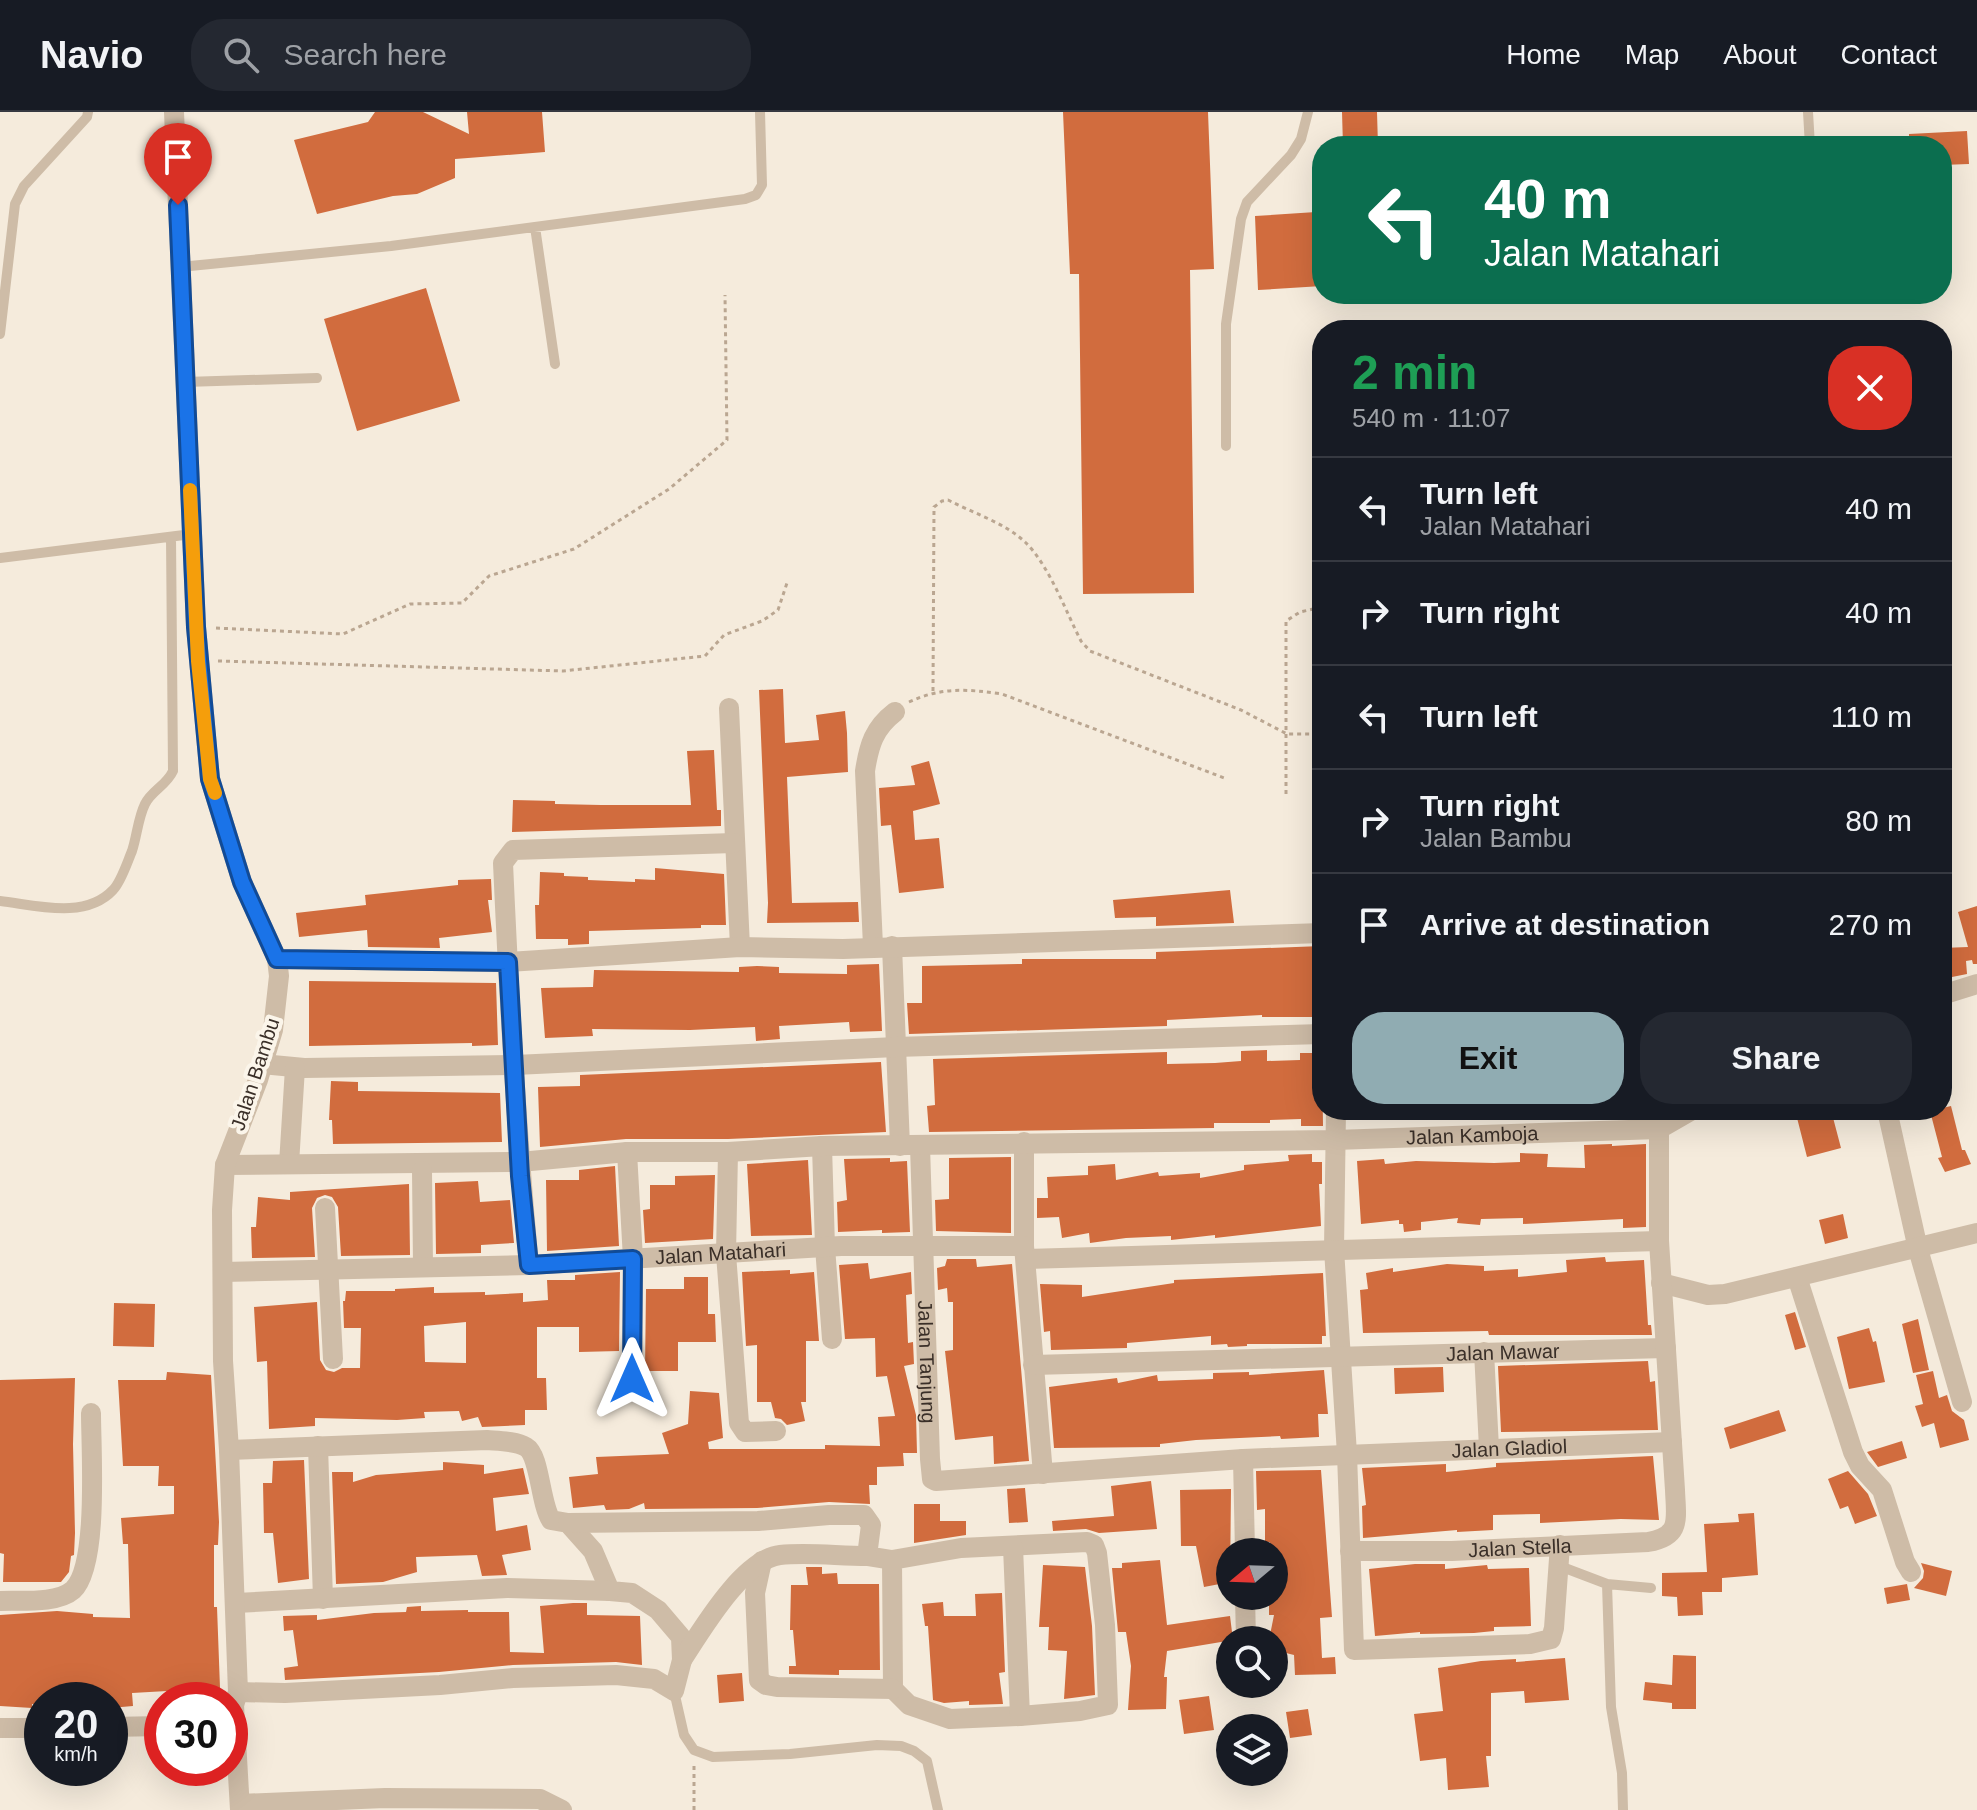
<!DOCTYPE html>
<meta charset="utf-8">
<style>
body{margin:0;font-family:Helvetica,sans-serif;background:#242831;color:#f1f3f6;height:100vh;display:flex;flex-direction:column;font-size:30px;white-space:nowrap}
*{box-sizing:border-box;margin:0}
p{font-size:26px;color:#9ea1a6}
.icon{flex:none;width:44px;height:44px;fill:none;stroke:currentColor;stroke-width:2;stroke-linecap:round;stroke-linejoin:round}
.map{position:relative;flex:1;overflow:hidden}
.details{position:absolute;left:1312px;top:208px;width:640px;height:800px;display:flex;flex-direction:column;background:#171b24;border-radius:32px;box-shadow:0 8px 32px #0002}
.details>*{flex:none}
.guide{position:absolute;left:1312px;top:24px;width:640px;height:168px;border-radius:32px;box-shadow:0 8px 32px #0002;background:#0b6e4f;color:#fff;overflow:hidden}
.needle{width:52px;rotate:251deg}
.fabs{position:absolute;left:1216px;top:1426px;display:grid;gap:16px}
.fabs a{display:grid;place-items:center;width:72px;height:72px;border-radius:50%;background:#171b24;box-shadow:0 8px 32px #0002;font-size:40px}
.speed{position:absolute;left:24px;top:1570px;display:flex;gap:16px;font-size:40px;font-weight:700;text-align:center}
.speed>*{display:grid;place-content:center;width:104px;height:104px;border-radius:50%;background:#171b24;box-shadow:0 8px 32px #0002;line-height:1}
.speed small{font-size:20px;font-weight:400}
.speed .limit{border:12px solid #d22;background:#fff;color:#111}
.pin{position:absolute;display:grid;place-items:center;width:68px;height:68px;color:#fff;margin:-82px -34px;border-radius:50% 50% 50% 0;rotate:-45deg;box-shadow:0 0 8px #0007}
.pin .icon{rotate:45deg}
.me{position:absolute;width:88px;margin:-44px;rotate:0deg;stroke-linejoin:round;filter:drop-shadow(0 0 6px #0008)}
.turn{display:flex;align-items:center;gap:28px;height:168px;padding:0 40px;font-size:36px}
.turn .icon{width:104px;height:104px;stroke-width:2.5}
.turn b{display:block;font-size:56px;line-height:68px}
.round{display:grid;place-items:center;flex:none;width:84px;height:84px;border-radius:32px;background:#242831}
.summary{display:flex;align-items:center;justify-content:space-between;height:136px;padding:0 40px}
h1{font-size:48px;font-weight:700;line-height:60px;color:#1e9e55}
.primary-button{display:flex;gap:16px;margin-top:auto;padding:16px 40px}
.primary-button a{flex:1;height:92px;border-radius:32px;background:#90acb2;color:#111;font-size:32px;font-weight:700;line-height:92px;text-align:center}
.primary-button a+a{background:#242831;color:#f1f3f6}
ul{padding:0;list-style:none}
li{display:flex;align-items:center;gap:24px;height:104px;padding:0 40px;border-top:2px solid #363941}
li div{flex:1}
li b{display:block;font-size:30px}
li em{font-style:normal}
header{display:flex;align-items:center;gap:48px;box-sizing:border-box;height:112px;padding:0 40px;background:#171b24;border-bottom:2px solid #363941}
header strong{font-size:38px}
nav{display:flex;gap:44px;margin-inline-start:auto;font-size:28px}
.search{width:560px;height:72px;background:#242831;display:flex;align-items:center;gap:20px;box-sizing:border-box;padding:0 28px;border-radius:32px;color:#9ea1a6;font-size:30px}
.map>svg:first-child{display:block}
.building{fill:#d16c3e;fill-rule:evenodd}
.lines{fill:none;stroke-linecap:round;stroke-linejoin:round}
.path{stroke:#baa691;stroke-width:3;stroke-dasharray:4 4;stroke-linecap:butt}
.service{stroke:#cebca7;stroke-width:10}
.minor{stroke:#cebca7;stroke-width:20}
.tertiary{stroke:#cebca7;stroke-width:20}
.route-casing{stroke:#114b97;stroke-width:20}
.route{stroke:#1a73e8;stroke-width:14}
.slow{stroke:#f59e0b;stroke-width:14}
.labels{text-anchor:middle;dominant-baseline:central;stroke-width:8;stroke-linejoin:round;paint-order:stroke}
.street-label{font-size:20px;fill:#3a2f28;stroke:#fbf5ea}
</style>
<header>
<strong>Navio</strong>
<div class="search"><svg class="icon" aria-label="search" viewBox="0 0 24 24"><circle cx="10" cy="10" r="6"/><path d="M15 15l6 6"/></svg>Search here</div>
<nav><a>Home</a><a>Map</a><a>About</a><a>Contact</a></nav>
</header>
<div class="map">
<svg width="1977" height="1698" viewBox="0 0 1977 1698">
<rect width="100%" height="100%" fill="#f5ebdc"/>
<!-- building -->
<path class="building" d="M375,0h48l46,22 -2,-22h75l3,40 -90,7v19l-38,16 -24,2 -76,18 -23,-74 74,-18z
M1063,0h145l6,157 -24,1 4,323 -111,1 -4,-320h-9z
M1342,0h35l1,34h-35z
M1967,19l2,33 -27,1v-19h-33v-12z
M1316,100l2,21h4v53l-64,4 -3,-74z
M426,176l34,113 -103,30 -33,-112z
M783,577l2,54 34,-3 -3,-25 29,-4 2,22 1,39 -61,5 5,126 66,-1 1,20 -92,1 1,-20 -9,-213z
M714,638l3,60h4v16l-209,6 1,-32 42,1v3l46,1h90l-4,-54z
M929,649l11,43 -27,7 2,29 24,-2 5,50 -45,5 -8,-68 -10,1 -2,-38 36,-3 -4,-19z
M655,756l69,6 2,51h-25v3l-112,3v13l-21,1v-6h-32l-1,-34h4l1,-33 24,1v3l24,1v3l47,2v-3l20,1z
M491,767l1,21h-4l4,32 -53,6 1,10 -72,-1 -1,-17 -68,7 -3,-24 70,-8 -1,-10 93,-10v-5z
M1230,778l4,33 -78,3v-9l-41,1 -2,-18z
M1977,794v58h-4l-1,-4 -6,1 1,13 -25,5v-31l26,-1 -10,-35z
M1322,834v71h-60v-2l-95,5v6l-258,8 -2,-31h15v-37l100,-2v-5h134v-7z
M879,852l3,67 -32,1 -1,-10 -70,4 1,13 -24,2 -1,-14 -65,3 -98,-1 1,7 -48,2 -4,-50 52,-1 1,-17 145,2v-5l18,-1 22,1v6l68,1v-9z
M309,869l187,2 2,62 -26,1v-3l-163,3z
M1267,938v11l33,-1v-7h22l1,73h-22v-7l-31,1v3h-56v5l-285,4 -2,-26 8,-1 -2,-46 234,-7v12l48,-1 26,-2v-10z
M881,950l5,70 -158,7h-102l-86,8 -2,-60 42,-1v-11z
M331,969l27,1v9l142,2 2,49 -169,2 -1,-24h-3z
M1951,994l11,44h3l6,14 -26,8 -7,-14 4,-1 -12,-46z
M1795,998h36l10,38 -34,9z
M1612,1032v2l34,-2v83l-23,1v-9l-100,5v-6l-42,1 -1,6 -23,-2 1,-5 -37,4v8l-17,2 -1,-8h-4v-4l-38,4 -4,-63 27,-2 1,5 31,-3 78,2 26,-1v-9l28,1 -1,13 38,1 -1,-23z
M1312,1042v8h10v22h-3l2,42 -106,12v-3l-44,5v-4l-45,2 -36,5 -1,-10 -27,5 -3,-21 -22,1v-20h11l-1,-21 41,-2v-9l27,-2 1,16 42,-8 1,4 41,-3v5l44,-8v-5l45,-4 -1,-6z
M1011,1045v76l-75,-2 -1,-31 14,-1v-41z
M890,1046v4l17,-1 3,71 -28,1v-3l-44,2 -1,-30 10,-2 -3,-41z
M808,1048l4,75 -61,1 -4,-72z
M615,1054l4,80 -72,5 -1,-71h33v-10z
M715,1063l-2,64 -68,4 -2,-33 7,-1v-24h25v-9z
M478,1069l2,21 30,-2 4,43 -33,2v8l-45,1 -1,-71z
M409,1072l1,71 -69,1 -3,-49 -6,-10 -7,-2 -8,3 -5,10 3,49 -63,1 -1,-31h5l2,-30 32,3v-8z
M1843,1102l5,24 -23,6 -6,-24z
M1605,1145l1,5 38,-2 4,65h3l1,10h-163l-1,-4 -125,2 -3,-43 8,-1 -2,-16 27,-5v4l54,-8 37,2v5l34,-2v8l49,-5 -1,-12z
M947,1147h29l1,8 35,-3 17,197 -35,3 -1,-28 -38,4 -10,-89 8,-1v-48h-5l-1,-14 -9,2 -1,-22 8,-2z
M868,1151l2,16 41,-7 1,22 -6,1 2,48 5,-1 1,22 -10,2 12,49 1,38h-14l1,13 -27,1v18h-8l1,19 -41,-2 -72,6 -112,1 -1,-6 -15,6 -23,1 -2,-5 -31,3 -4,-31 29,-3 -2,-17 73,-3 -7,-21 26,-9 2,-33 29,2 4,45 -15,4 1,7h116v-4l55,1 -2,-29 17,-1 -8,-40 -11,1 -1,-39 -30,1 -6,-74z
M790,1158v4l24,-2 5,69h-13v61h-5l4,19 -18,4 -6,-6 -6,-1 -4,-16h-14v-57l-11,1 -4,-74z
M620,1160l-1,79 -40,1v-25h-42v51h9l1,32h-22v15l-43,2 -4,-10 -16,4 -3,-10 -35,1 1,6 -28,2 -82,-2v8l-46,3 -2,-68 -10,1 -3,-55 63,-5 3,58 6,10 8,2 8,-4h18l1,-40h-17l-1,-27h2l1,-10h49v-2l39,-2v6l51,-1v3l38,-2v9l25,-2 -1,-20h28v-5zM466,1210v41l-41,-1 -1,-36z
M1323,1161l3,63h-4v8h-75v2l-19,1 -1,-3 -16,1v-9l-84,7v5l-76,2 -1,-19 -6,1 -4,-48 42,1v12l92,-14v-3z
M684,1165h24v37h7l1,28h-38v29h-33l1,-82h38z
M114,1191l41,1 -1,43 -41,-1z
M1795,1200l11,35 -11,3 -10,-35z
M1918,1207l11,51 -16,3 -11,-49z
M1869,1216l4,14 3,-1 9,41 -36,7 -12,-52z
M1648,1249l2,21 5,-1 3,49 -157,2 -3,-66z
M1443,1255l1,25 -49,2 -1,-26z
M1324,1258l4,44h-10l1,23 -38,2 -1,-3 -84,4 -36,4v3l-106,1 -5,-61 68,-9 1,5 39,-8 1,6 55,-2v-6l36,-1v3z
M1933,1259l6,27 8,-3 5,16 12,9 5,20 -29,8 -6,-25 -12,4 -7,-21 8,-2 -7,-29z
M167,1260l44,3 8,147 -1,23h-4v62h3l3,81 -88,5 1,13 -23,2v-8h-68v5l-10,-1v4l-32,-2v-91l57,-4 36,3v3l37,1 -2,-74h-5l-2,-26 53,-4v-28h-16l1,-20h-36l-5,-86h48z
M75,1266l-2,66 2,89 -1,22 -3,1 -2,16 -8,10h-58l1,-28 -4,-1v-173z
M1779,1298l7,21 -56,18 -6,-21z
M1902,1329l5,17 -29,9 -11,-15z
M1653,1344l6,64 -38,-1 -81,4v-9l-47,1v15l-36,2v-2l-94,8 -1,-32 4,-1 -4,-37 84,-4v8l50,-5v-4z
M304,1348l5,119 -31,4 -5,-50h-9l-1,-50h9l1,-22z
M443,1350l41,3v9l39,-6 6,26 -36,4 3,33 31,-6 4,25 -29,5 5,20 -25,1 -5,-21 -61,2 1,15 -34,10 -47,2 -4,-112h21v10l23,-7 67,-5z
M1321,1358l11,147 -12,1 2,40 13,-1 1,17 -41,1 -1,-20 -20,-5v-10h-5l5,-25h-5v-19h5v-44h-3l-1,-10h-5v-33l-8,1 -1,-39z
M1848,1359l20,23 9,22 -22,8 -7,-18 -8,3 -12,-30z
M1151,1369l6,48 -58,4 -13,-4 -33,2 -1,-10 62,-5 -3,-30z
M1025,1376l3,34 -19,1 -2,-34z
M1231,1377l-1,93 -26,5 -8,-41h-15l-1,-56z
M914,1392h26v17h26v14l-52,8z
M1754,1401l4,62 -36,3v14h-20l1,23 -25,1 -1,-19 -15,-1v-23l45,-1 -3,-48 35,-2 -1,-8z
M1160,1448l7,65 63,-9 3,24 -66,11 -3,26h3l-1,32 -38,1 3,-44 -5,-34h-8l-6,-64h10v-5z
M1921,1451l31,8 -6,25 -32,-8 9,-10 1,-7z
M1415,1452h30v5l42,-4 1,4 41,-1 2,58 -37,1v4l-20,2 -54,1v-2l-45,4 -6,-67z
M1043,1453l42,2 7,59 3,69 -31,4 3,-48 -19,-1 1,-23h-10z
M806,1455h16v7l15,-1 1,11h41l1,86h-41v5l-50,-1v-8h7l-3,-36h-3l1,-45h17z
M1907,1472l3,16 -23,4 -3,-16z
M1002,1481l3,79 -6,1 4,31 -34,1v-4l-25,2 -11,-3 -5,-74h-3l-3,-22 21,-2 1,14h32l-1,-22z
M573,1491h14v12l53,1 2,49 -26,-3 -103,3 -74,7 -154,8 -1,-12 14,-2 -5,-36 -9,1 -1,-15 34,-1v5l57,-7 32,-1 1,-5 14,-1v5l47,-1v2h41l1,40 34,1 -4,-47z
M1673,1543l23,1v53h-24v-6l-29,-3 2,-18 27,3z
M1565,1546l4,42 -44,3 -1,-12 -33,2v63h-5l3,31 -41,3 -2,-32 -26,3 -6,-47 29,-3 -5,-43 43,-7 35,-2v3z
M742,1561l2,28 -25,2 -2,-28z
M1209,1584l5,34 -30,4 -5,-34z
M1308,1597l4,26 -22,3 -4,-26z"/>
<g class="lines">
<!-- path -->
<path class="path" d="M216,516l127,6 67,-30 52,-1 27,-27 85,-27 95,-60 58,-49 -2,-145
M218,549l345,10 142,-15 19,-21 38,-14 16,-11 10,-30
M933,579l1,-184 8,-6 6,-1c25,13 57,23 77,42 24,23 41,70 56,99l9,10 151,59 46,24h35
M909,590c32,-15 58,-13 93,-8l225,85
M1286,682v-173l14,-9 22,-5
M694,1654v44"/>
<!-- service -->
<path class="service" d="M1808,0l2,34
M535,115l20,137
M180,155l211,-21 354,-47 11,-4 6,-10 -2,-73
M0,222l15,-130 9,-18 63,-69 1,-5
M185,270l132,-4
M1226,334v-122l15,-105 6,-17 44,-47 10,-16 7,-27
M0,446l192,-24
M0,789c35,4 85,19 113,-11 8,-8 14,-27 19,-39 5,-15 6,-33 13,-47 7,-14 21,-18 28,-33l-2,-234
M1557,1453l50,19 44,4
M1607,1472l4,123 11,66 1,37
M674,1579l10,44 10,15 19,7 77,-3 87,-9 24,1 13,5 13,10 11,49"/>
<!-- minor -->
<g class="minor">
<path d="M729,596l11,239"/>
<path d="M873,834l-8,-175c4,-26 9,-43 30,-59"/>
<path d="M892,834l8,200"/>
<path d="M277,847l231,3 232,-15 103,2 479,-16"/>
<path d="M1942,883l35,-11"/>
<path d="M262,952l42,4 211,-3 381,-18 426,-13"/>
<path d="M1336,998l-2,139 13,205 7,196 176,-6 21,-5 3,-11 6,-83"/>
<path d="M1887,998l31,139 44,153"/>
<path d="M1024,1030v104l19,228"/>
<path d="M822,1034l3,101 7,92"/>
<path id="s1" d="M920,1034l10,313 2,20 4,2 307,-22 429,-17"/>
<path d="M627,1040l6,107 -1,120"/>
<path d="M728,1040l-2,102 13,169 6,9 31,-1"/>
<path d="M289,1052l6,-96"/>
<path id="s2" d="M225,1053l295,-3 107,-10h101l94,-6 513,-6 324,-11 33,-19"/>
<path d="M422,1059l1,95"/>
<path d="M325,1096l8,151"/>
<path d="M1026,1147l633,-18"/>
<path d="M529,1153c-13,-134 -20,-268 -26,-402l10,-13 221,-7"/>
<path id="s3" d="M223,1160l306,-7 312,-19h183"/>
<path d="M1797,1165l56,175 7,14 22,24 23,72 6,10"/>
<path d="M1661,1171l47,12 17,-1 252,-61"/>
<path d="M1484,1240l5,96"/>
<path id="s4" d="M1033,1253l633,-17"/>
<path d="M318,1334l5,153"/>
<path d="M229,1338l258,-10c12,1 29,1 39,7 14,8 14,56 25,73l17,3 25,28 17,40 22,2 26,17 23,27 1,23 -8,31 -20,-12 -38,-4 -103,3 -73,7 -155,8 -47,-1"/>
<path d="M1243,1347l2,93"/>
<path d="M568,1411l190,-2 71,-6h35l7,10 -4,31 25,4 69,-12 126,-6 7,3 3,8 8,72 3,80 -28,6 -60,5 -70,3 -41,-14 -16,-16 -1,-129"/>
<path d="M1013,1435l7,169"/>
<path id="s5" d="M1350,1439h102l196,-9c34,-6 28,-23 27,-52l-16,-249v-131"/>
<path d="M762,1449l-7,32 4,87 7,5 11,2 116,2"/>
<path d="M1245,1484l1,44"/>
<path d="M0,1489c20,-1 57,3 73,-11 26,-24 18,-140 18,-177"/>
<path d="M236,1491l271,-15 103,3"/>
<path d="M682,1548c19,-29 61,-101 98,-105 28,-3 58,1 87,1"/>
<path d="M234,1593l6,105"/>
<path d="M240,1692l145,-6 155,1 22,11"/>
</g>
<!-- tertiary -->
<path class="tertiary" d="M174,0l22,515 14,152 32,103 35,77 2,17 -6,54 -15,50 -33,85 -3,45 1,151 6,89 9,242 -4,13 -4,5
M110,1615l52,-1
M0,1616h42"/>
</g>
<g class="lines">
<!-- route casing -->
<g class="route-casing">
<path id="route" d="M178,93l18,422 14,152 32,103 35,77 231,3 12,214 9,89 104,-6 -1,120"/>
</g>
<!-- route -->
<use href="#route" class="route"/>
<!-- slow -->
<path class="slow" d="M190,378l8,171 12,118 5,14"/>
</g>
<g class="labels">
<!-- street labels -->
<g class="street-label">
<text transform="translate(255 962) rotate(-72)">Jalan Bambu</text>
<text stroke="none"><textPath href="#s2" startOffset="1248">Jalan Kamboja</textPath></text>
<text stroke="none"><textPath href="#s3" startOffset="498">Jalan Matahari</textPath></text>
<text stroke="none"><textPath href="#s4" startOffset="470">Jalan Mawar</textPath></text>
<text stroke="none"><textPath href="#s1" startOffset="216">Jalan Tanjung</textPath></text>
<text stroke="none"><textPath href="#s1" startOffset="912">Jalan Gladiol</textPath></text>
<text stroke="none"><textPath href="#s5" startOffset="170">Jalan Stella</textPath></text>
</g>
</g>
</svg>
<div class="fabs">
<a><svg class="needle" viewBox="-14 -14 28 28"><path d="M0-13l5 13h-10z" fill="#e53935"/><path d="M0 13l5-13h-10z" fill="#9ea1a6"/></svg></a>
<a><svg class="icon" aria-label="search" viewBox="0 0 24 24"><circle cx="10" cy="10" r="6"/><path d="M15 15l6 6"/></svg></a>
<a><svg class="icon" aria-label="layers" viewBox="0 0 24 24"><path d="M12 4l9 5-9 5-9-5zM3 14l9 5 9-5"/></svg></a>
</div>
<div class="speed"><div>20<small>km/h</small></div><div class="limit">30</div></div>
<div class="pin" style="left:178px;top:93px;background:#d93025"><svg class="icon" aria-label="arrive" viewBox="0 0 24 24"><path d="M6 21V4h12l-3 4 3 4H6"/></svg></div>
<svg class="me" style="left:632px;top:1267px" viewBox="-20 -20 40 40"><path d="M0-17L14 15 0 8-14 15z" fill="#1a73e8" stroke="#fff" stroke-width="4"/></svg>
<div class="guide">
<div class="turn"><svg class="icon" aria-label="left" viewBox="0 0 24 24"><path d="M17 20v-9H6M10 6l-5 5 5 5"/></svg><div><b>40 m</b>Jalan Matahari</div></div>
</div>
<section class="details">
<div class="summary"><div><h1>2 min</h1><p>540 m · 11:07</p></div><a class="round" style="background:#d93025;color:#fff"><svg class="icon" aria-label="close" viewBox="0 0 24 24"><path d="M6 6l12 12M18 6L6 18"/></svg></a></div>
<ul>
<li><svg class="icon" aria-label="left" viewBox="0 0 24 24"><path d="M17 20v-9H6M10 6l-5 5 5 5"/></svg><div><b>Turn left</b><p>Jalan Matahari</p></div><em>40 m</em></li>
<li><svg class="icon" aria-label="right" viewBox="0 0 24 24"><path d="M7 20v-9h11M14 6l5 5-5 5"/></svg><div><b>Turn right</b></div><em>40 m</em></li>
<li><svg class="icon" aria-label="left" viewBox="0 0 24 24"><path d="M17 20v-9H6M10 6l-5 5 5 5"/></svg><div><b>Turn left</b></div><em>110 m</em></li>
<li><svg class="icon" aria-label="right" viewBox="0 0 24 24"><path d="M7 20v-9h11M14 6l5 5-5 5"/></svg><div><b>Turn right</b><p>Jalan Bambu</p></div><em>80 m</em></li>
<li><svg class="icon" aria-label="arrive" viewBox="0 0 24 24"><path d="M6 21V4h12l-3 4 3 4H6"/></svg><div><b>Arrive at destination</b></div><em>270 m</em></li>
</ul>
<div class="primary-button"><a>Exit</a><a>Share</a></div>
</section>
</div>
